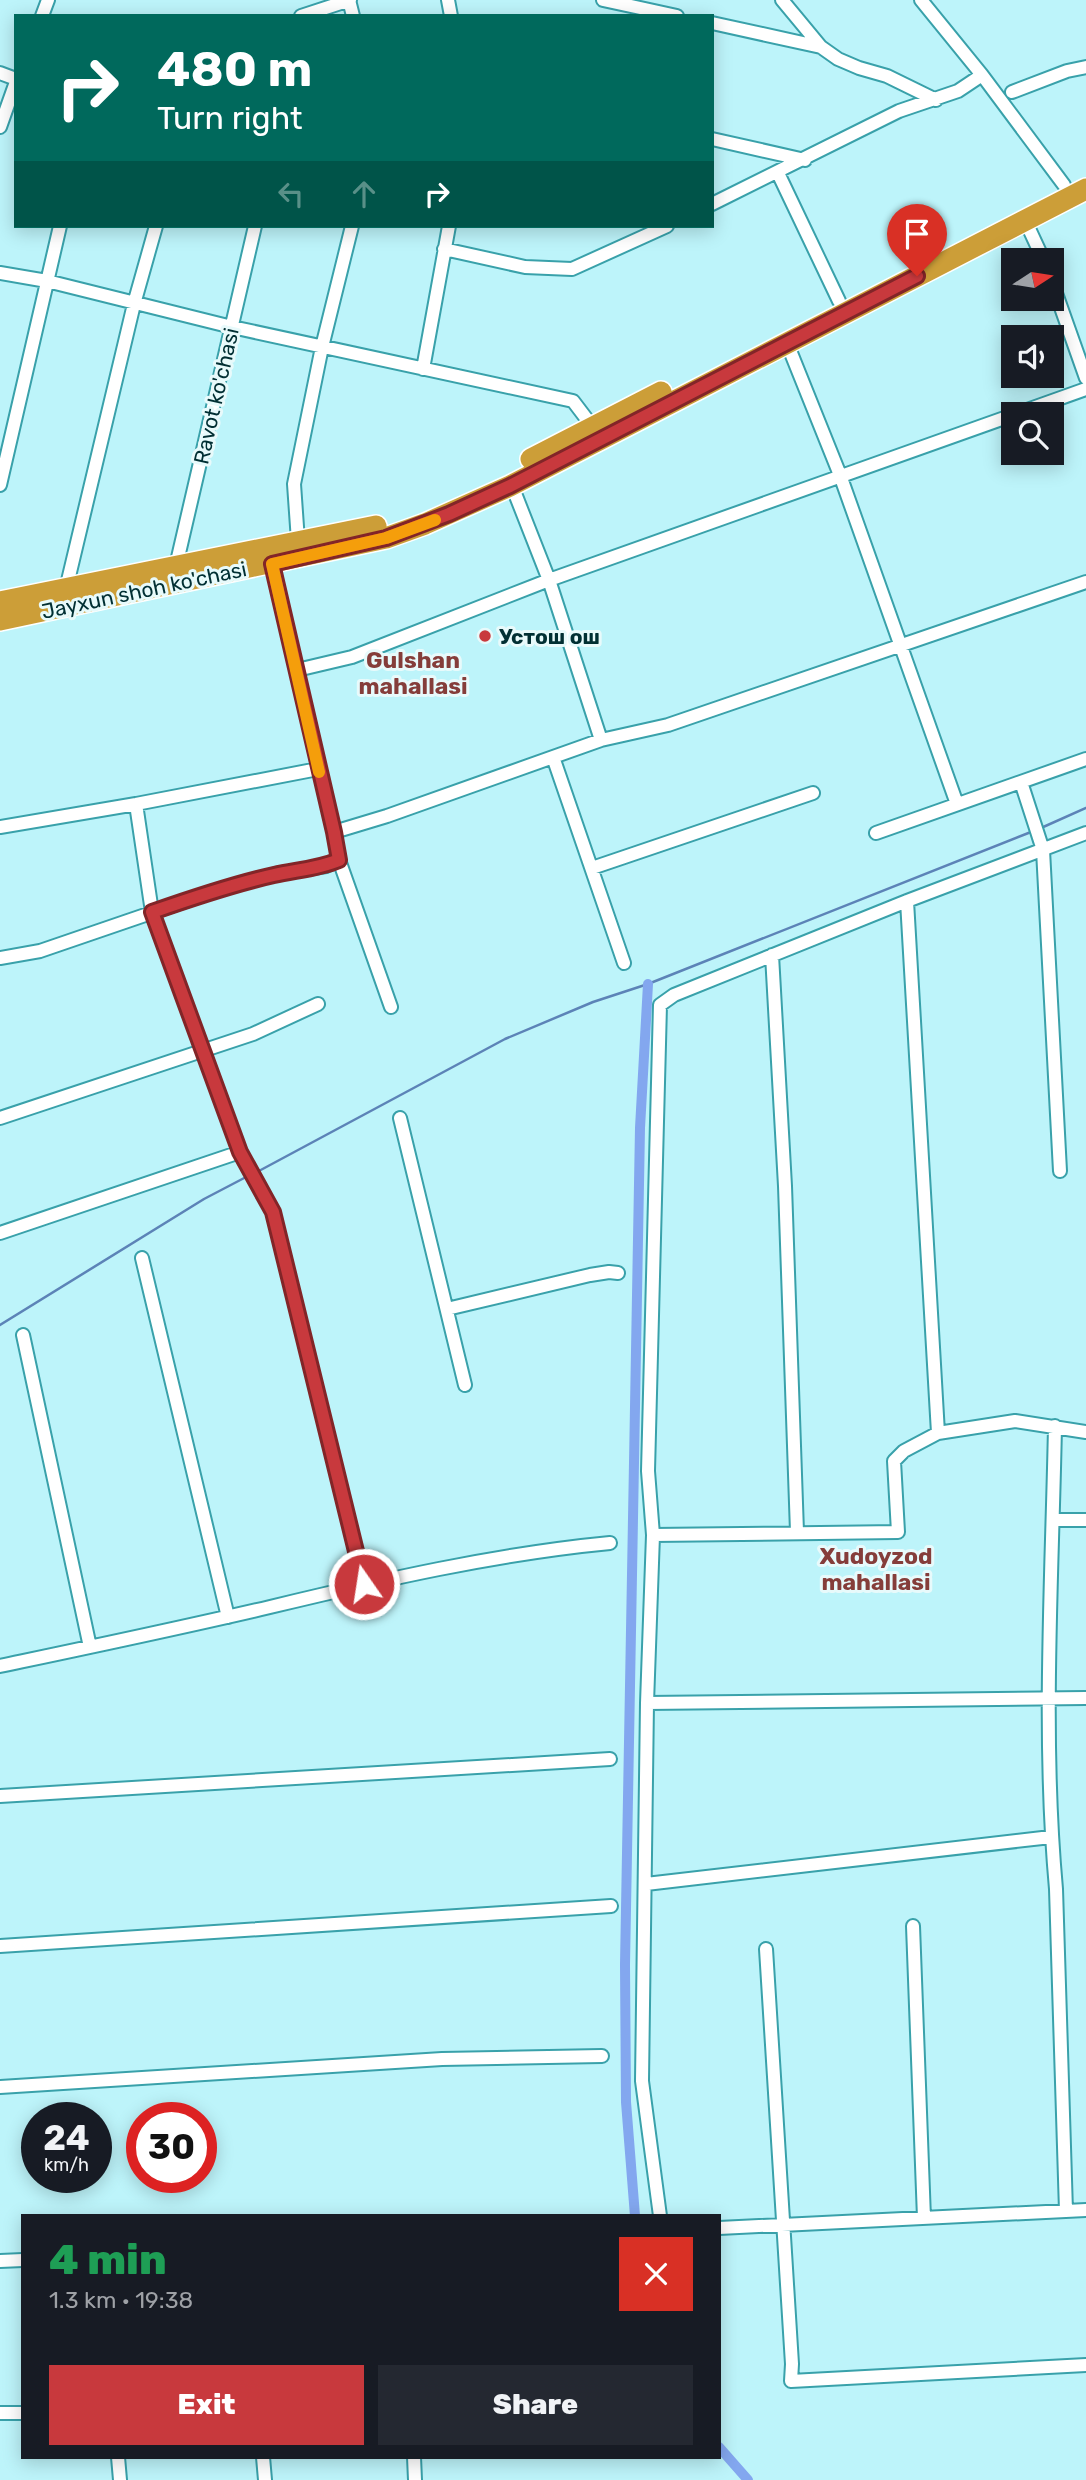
<!DOCTYPE html>
<meta charset="utf-8">
<style>
body{margin:0;font-family:Rubik,sans-serif;background:#242831;color:#f1f3f6;height:100vh;display:flex;flex-direction:column;font-size:26px;white-space:nowrap}
*{box-sizing:border-box;margin:0}
p{font-size:23px;color:#9ea1a6}
.icon{flex:none;width:38px;height:38px;fill:none;stroke:currentColor;stroke-width:2;stroke-linecap:round;stroke-linejoin:round}
.map{position:relative;flex:1;overflow:hidden}
.sheet{position:absolute;left:21px;top:2214px;width:700px;height:245px;display:flex;flex-direction:column;background:#171b24;border-radius:0px;box-shadow:0 4px 18px #0003}
.sheet>*{flex:none}
.guide{position:absolute;left:14px;top:14px;width:700px;height:214px;border-radius:0px;box-shadow:0 4px 18px #0003;background:#00695c;color:#fff;overflow:hidden}
.needle{width:46px;rotate:78deg}
.fabs{position:absolute;left:1001px;top:248px;display:grid;gap:14px}
.fabs a{display:grid;place-items:center;width:63px;height:63px;border-radius:0px;background:#171b24;box-shadow:0 4px 18px #0003;font-size:35px}
.speed{position:absolute;left:21px;top:2102px;display:flex;gap:14px;font-size:35px;font-weight:700;text-align:center}
.speed>*{display:grid;place-content:center;width:91px;height:91px;border-radius:50%;background:#171b24;box-shadow:0 4px 18px #0003;line-height:1}
.speed small{font-size:18px;font-weight:400}
.speed .limit{border:10px solid #d22;background:#fff;color:#111}
.pin{position:absolute;display:grid;place-items:center;width:60px;height:60px;color:#fff;margin:-72px -30px;border-radius:50% 50% 50% 0;rotate:-45deg;box-shadow:0 0 7px #0007}
.pin .icon{rotate:45deg}
.me{position:absolute;width:77px;margin:-38px;rotate:347deg;stroke-linejoin:round;filter:drop-shadow(0 0 5px #0008)}
.turn{display:flex;align-items:center;gap:24px;height:147px;padding:0 28px;font-size:32px}
.turn .icon{width:91px;height:91px;stroke-width:2.5}
.turn b{display:block;font-size:49px;line-height:60px}
.lanes{display:flex;align-items:center;height:66px;padding:0 28px;background:#0003;justify-content:center;gap:35px;direction:ltr}
.lanes .off{opacity:.35}
.round{display:grid;place-items:center;flex:none;width:74px;height:74px;border-radius:0px;background:#242831}
.head{display:flex;align-items:center;justify-content:space-between;height:119px;padding:0 28px}
h1{font-size:42px;font-weight:800;line-height:52px;color:#1e9e55}
.cta{display:flex;gap:14px;margin-top:auto;padding:14px 28px}
.cta a{flex:1;height:80px;border-radius:0px;background:#c8393d;color:#fff;font-size:28px;font-weight:800;line-height:80px;text-align:center}
.cta a+a{background:#242831;color:#f1f3f6}
.map>svg:first-child{display:block}
.lines{fill:none;stroke-linecap:round;stroke-linejoin:round}
.stream{stroke:#5c83b7;stroke-width:2.5}
.canal{stroke:#83a7ef;stroke-width:10}
.street-casing{stroke:#39a1aa;stroke-width:16}
.highway-casing{stroke:#fff;stroke-width:24}
.street{stroke:#fff;stroke-width:12}
.highway{stroke:#cc9e38;stroke-width:21}
.route-casing{stroke:#822528;stroke-width:18}
.route{stroke:#c8393d;stroke-width:12}
.slow{stroke:#f59e0b;stroke-width:12}
.poi-dot{fill:#c8393d;stroke:#e8fafb;stroke-width:2.5}
.labels{text-anchor:middle;dominant-baseline:central;stroke-width:6;stroke-linejoin:round;paint-order:stroke}
.street-label{font-size:21px;fill:#012f33;stroke:#e8fafb}
.poi-label{font-size:21px;font-weight:bold;fill:#012f33;stroke:#e8fafb;text-anchor:start}
.neighbourhood-label{font-size:23px;font-weight:bold;fill:#853d3a;stroke:#e8fafb}
</style>
<div class="map">
<svg width="1086" height="2480" viewBox="0 0 1086 2480">
<rect width="100%" height="100%" fill="#bdf4fa"/>
<g class="lines">
<!-- stream -->
<path class="stream" d="M1041,828l45,-20
M257,1172l248,-133 88,-37 55,-18 383,-152
M0,1325l204,-126 44,-23"/>
<!-- canal -->
<path class="canal" d="M635,2216l-9,-114 -1,-137 15,-837 8,-144
M719,2447l29,33"/>
<!-- street casing -->
<g class="street-casing">
<path id="street" d="M349,0l4,16
M448,0l3,16
M603,0l74,16
M782,0l39,47
M921,0l61,75 82,110
M42,16l6,-16
M301,16l49,-16
M712,23l109,24 17,12 21,9 28,8 49,24
M0,73l16,6
M1012,92l55,-21 19,-4
M0,127l16,-45
M712,139l93,21
M778,173l61,128
M712,204l187,-93 59,-20 24,-16
M1025,220l19,41
M444,249l81,18 47,2 95,-43
M0,273l47,8 185,46 341,74 19,25
M1052,282l34,96
M787,343l53,132 117,329
M423,369l26,-143
M0,485l60,-259
M510,486l6,10 33,84 52,160
M298,541l-4,-57 28,-137 30,-121
M272,564l62,268 5,28 52,147
M176,566l79,-340
M66,589l68,-285 22,-78
M297,670l55,-13 197,-77 537,-191
M553,757l71,206
M1021,782l22,68 17,321
M136,804l16,108 88,240 33,60 91,372
M0,827l136,-23 182,-35
M334,832l53,-16 214,-76 67,-15 418,-143
M876,833l210,-74
M592,868l221,-75
M907,901l31,532
M772,955l13,231 12,346
M0,958l40,-7 181,-62 55,-15 50,-8 13,-6
M0,1118l253,-84 65,-30
M400,1118l65,267
M0,1233l240,-81
M142,1258l86,359
M447,1309l143,-34 19,-3 9,1
M23,1335l67,312
M1055,1426c-3,154 -13,310 1,463l10,322
M1053,1520h33
M653,1535l245,-3 -4,-71 10,-10 34,-18 77,-12 71,11
M0,1666c90,-19 181,-38 270,-59 112,-27 225,-53 340,-64
M647,1703l439,-5
M0,1796l610,-37
M646,1884l405,-47
M913,1926l11,292
M0,1946l611,-40
M766,1949l26,415 -1,17 295,-16
M0,2087l442,-28 160,-3
M660,2216l-18,-135 5,-378 6,-168 -5,-64 12,-466 14,-10 233,-94 179,-68
M719,2228l367,-18
M0,2261l23,-1
M0,2413h23
M118,2457l2,23
M263,2457l2,23
M414,2457l1,23"/>
</g>
<!-- highway casing -->
<g class="highway-casing">
<path id="highway" d="M531,459l130,-67
M0,602l376,-76
M0,620l386,-82 39,-14 85,-38 576,-297"/>
</g>
<!-- street -->
<use href="#street" class="street"/>
<!-- highway -->
<use href="#highway" class="highway"/>
</g>
<g class="lines">
<!-- route casing -->
<g class="route-casing">
<path id="route" d="M364,1584l-91,-372 -33,-60 -88,-240c40,-14 81,-28 122,-37 22,-5 44,-6 65,-15l-5,-28 -62,-268 114,-26 63,-24 61,-28 407,-210"/>
</g>
<!-- route -->
<use href="#route" class="route"/>
<!-- slow -->
<path class="slow" d="M319,772l-47,-208 114,-26 49,-18"/>
</g>
<!-- markers -->
<circle class="poi-dot" cx="485" cy="636" r="7"/>
<g class="labels">
<!-- street labels -->
<g class="street-label">
<text transform="translate(216 396) rotate(-77)">Ravot ko'chasi</text>
<text transform="translate(144 590) rotate(-12)">Jayxun shoh ko'chasi</text>
</g>
<!-- poi labels -->
<g class="poi-label">
<text x="499" y="636">Устош ош</text>
</g>
<!-- neighbourhood labels -->
<g class="neighbourhood-label">
<text x="413" y="660">Gulshan<tspan x="413" dy="26">mahallasi</tspan></text>
<text x="876" y="1556">Xudoyzod<tspan x="876" dy="26">mahallasi</tspan></text>
</g>
</g>
</svg>
<div class="fabs">
<a><svg class="needle" viewBox="-14 -14 28 28"><path d="M0-13l5 13h-10z" fill="#e53935"/><path d="M0 13l5-13h-10z" fill="#9ea1a6"/></svg></a>
<a><svg class="icon" aria-label="sound" viewBox="0 0 24 24"><path d="M4 9h4l5-4v14l-5-4H4zM17 9q2 3 0 6"/></svg></a>
<a><svg class="icon" aria-label="search" viewBox="0 0 24 24"><circle cx="10" cy="10" r="6"/><path d="M15 15l6 6"/></svg></a>
</div>
<div class="speed"><div>24<small>km/h</small></div><div class="limit">30</div></div>
<div class="pin" style="left:917px;top:276px;background:#d93025"><svg class="icon" aria-label="arrive" viewBox="0 0 24 24"><path d="M6 21V4h12l-3 4 3 4H6"/></svg></div>
<svg class="me" style="left:364px;top:1584px" viewBox="-20 -20 40 40"><circle r="17" fill="#c8393d" stroke="#fff" stroke-width="3"/><path d="M0-11L8 9 0 5-8 9z" fill="#fff"/></svg>
<div class="guide">
<div class="turn"><svg class="icon" aria-label="right" viewBox="0 0 24 24"><path d="M7 20v-9h11M14 6l5 5-5 5"/></svg><div><b>480 m</b>Turn right</div></div>
<div class="lanes"><svg class="icon off" aria-label="left" viewBox="0 0 24 24"><path d="M17 20v-9H6M10 6l-5 5 5 5"/></svg><svg class="icon off" aria-label="ahead" viewBox="0 0 24 24"><path d="M12 20V5M6 11l6-6 6 6"/></svg><svg class="icon" aria-label="right" viewBox="0 0 24 24"><path d="M7 20v-9h11M14 6l5 5-5 5"/></svg></div>
</div>
<section class="sheet">
<div class="head"><div><h1>4 min</h1><p>1.3 km · 19:38</p></div><a class="round" style="background:#d93025;color:#fff"><svg class="icon" aria-label="close" viewBox="0 0 24 24"><path d="M6 6l12 12M18 6L6 18"/></svg></a></div>
<div class="cta"><a>Exit</a><a>Share</a></div>
</section>
</div>
